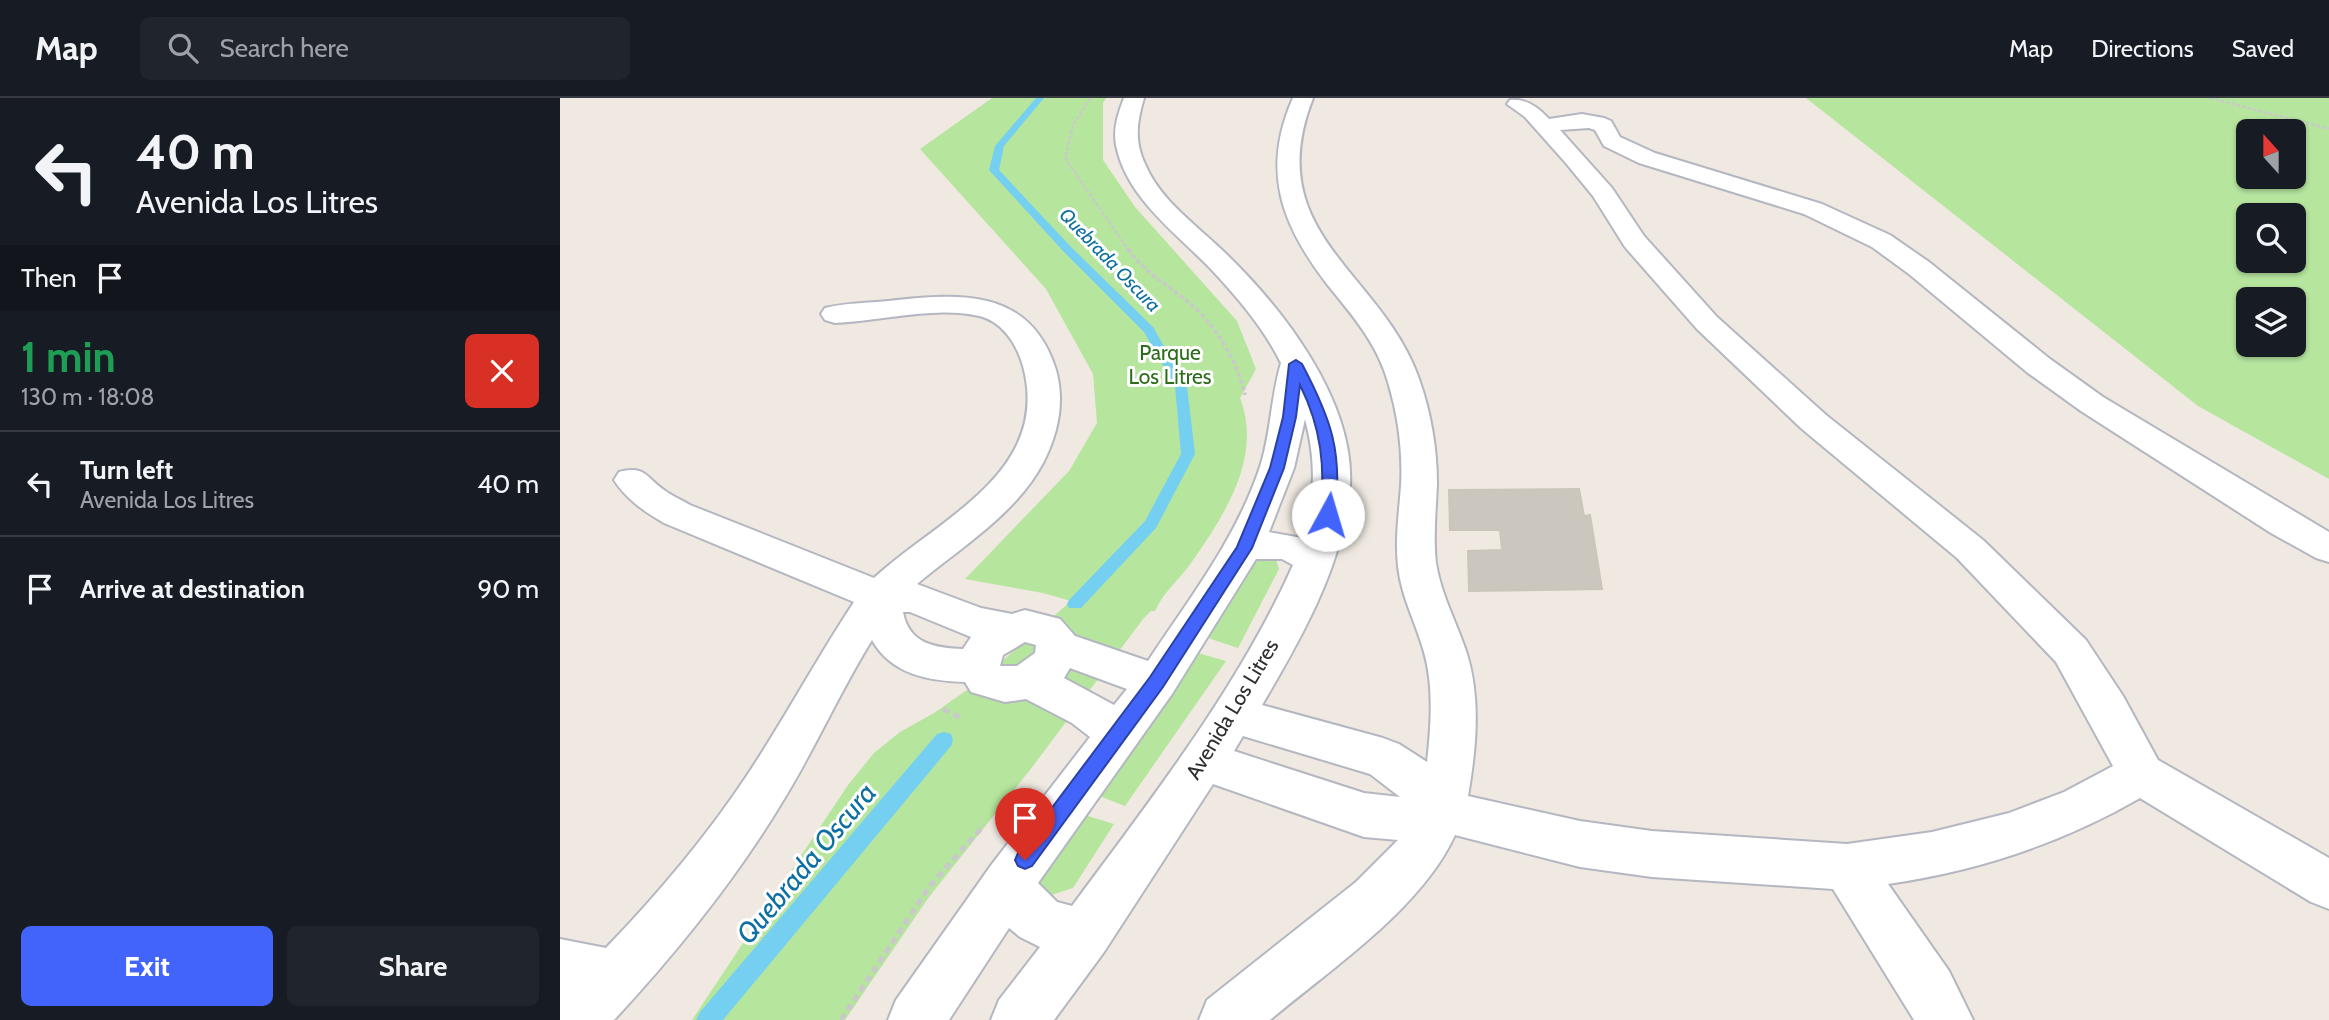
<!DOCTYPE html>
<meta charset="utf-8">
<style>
body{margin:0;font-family:Cabin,sans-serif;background:#20242c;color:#f1f3f6;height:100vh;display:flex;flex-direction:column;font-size:26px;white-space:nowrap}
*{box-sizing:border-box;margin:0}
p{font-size:23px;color:#9ea1a6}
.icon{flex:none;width:38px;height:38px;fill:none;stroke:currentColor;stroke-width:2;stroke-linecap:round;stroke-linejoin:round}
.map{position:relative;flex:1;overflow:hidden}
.sheet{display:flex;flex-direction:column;background:#171b24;width:560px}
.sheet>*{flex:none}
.top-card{background:#171b24;color:#f1f3f6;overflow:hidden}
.needle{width:46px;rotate:339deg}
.buttons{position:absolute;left:1676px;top:21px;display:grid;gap:14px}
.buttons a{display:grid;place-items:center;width:70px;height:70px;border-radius:10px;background:#171b24;box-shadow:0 2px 5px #0004;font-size:35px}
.pin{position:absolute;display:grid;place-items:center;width:60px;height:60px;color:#fff;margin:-72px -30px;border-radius:50% 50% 50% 0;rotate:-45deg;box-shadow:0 0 7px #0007}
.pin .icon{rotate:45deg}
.me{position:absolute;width:77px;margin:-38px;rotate:6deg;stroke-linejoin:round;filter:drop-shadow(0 0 5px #0008)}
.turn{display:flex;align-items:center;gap:24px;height:147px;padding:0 21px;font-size:32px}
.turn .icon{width:91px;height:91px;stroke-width:2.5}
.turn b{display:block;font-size:49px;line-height:60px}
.then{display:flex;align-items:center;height:66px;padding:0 21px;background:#0003;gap:14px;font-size:26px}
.round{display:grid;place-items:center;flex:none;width:74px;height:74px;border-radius:10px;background:#20242c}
.summary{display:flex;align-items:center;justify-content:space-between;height:119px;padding:0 21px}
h1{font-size:42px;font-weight:700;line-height:52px;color:#1e9e55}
.button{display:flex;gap:14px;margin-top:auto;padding:14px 21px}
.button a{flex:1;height:80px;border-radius:10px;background:#4264fb;color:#fff;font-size:28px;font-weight:700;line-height:80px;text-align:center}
.button a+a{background:#20242c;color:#f1f3f6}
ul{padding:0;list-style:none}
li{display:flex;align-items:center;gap:21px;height:105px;padding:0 21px;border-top:2px solid #363941}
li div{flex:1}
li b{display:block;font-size:26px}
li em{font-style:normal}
header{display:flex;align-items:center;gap:42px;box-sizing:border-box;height:98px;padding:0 35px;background:#171b24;border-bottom:2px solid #363941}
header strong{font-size:33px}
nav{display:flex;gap:38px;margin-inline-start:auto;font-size:24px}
.search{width:490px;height:63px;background:#20242c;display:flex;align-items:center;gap:18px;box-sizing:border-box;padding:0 24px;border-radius:10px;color:#9ea1a6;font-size:26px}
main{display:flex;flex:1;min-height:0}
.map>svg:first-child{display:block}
.green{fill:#b6e59e;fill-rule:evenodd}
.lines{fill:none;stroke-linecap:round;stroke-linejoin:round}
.stream{fill:#75cff0;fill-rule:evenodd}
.building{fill:#cbc7bf;stroke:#cbc5ba;stroke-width:2}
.minor-casing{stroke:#b4b7c1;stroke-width:4}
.path-far2{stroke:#c9c9c9;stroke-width:2.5;stroke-dasharray:3.5 2;stroke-linecap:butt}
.path-far1{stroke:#c9c9c9;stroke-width:3.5;stroke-dasharray:4.5 2.5;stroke-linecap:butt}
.path{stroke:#c9c9c9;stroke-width:5;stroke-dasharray:7 4.5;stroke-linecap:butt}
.minor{fill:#fff;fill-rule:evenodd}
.route{fill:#4264fb;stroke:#2b41a3;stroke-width:2}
.labels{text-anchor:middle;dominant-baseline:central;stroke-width:6;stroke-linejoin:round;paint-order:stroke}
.far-water-label{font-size:19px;font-style:italic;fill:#0d6fa3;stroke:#fff}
.park-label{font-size:21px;fill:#2c6e1b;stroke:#fff}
.street-label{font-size:21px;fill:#2e2e2e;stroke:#fff}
.near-water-label{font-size:28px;font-style:italic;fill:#0d6fa3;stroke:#fff}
</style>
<header>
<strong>Map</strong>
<div class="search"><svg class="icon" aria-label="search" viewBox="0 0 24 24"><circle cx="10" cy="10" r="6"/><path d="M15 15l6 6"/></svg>Search here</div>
<nav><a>Map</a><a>Directions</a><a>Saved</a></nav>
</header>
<main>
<section class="sheet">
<div class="top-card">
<div class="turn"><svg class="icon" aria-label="left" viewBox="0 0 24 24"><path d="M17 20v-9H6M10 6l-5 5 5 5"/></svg><div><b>40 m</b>Avenida Los Litres</div></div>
<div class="then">Then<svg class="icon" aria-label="arrive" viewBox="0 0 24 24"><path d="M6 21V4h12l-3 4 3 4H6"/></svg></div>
</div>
<div class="summary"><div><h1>1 min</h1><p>130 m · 18:08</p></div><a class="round" style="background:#d93025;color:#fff"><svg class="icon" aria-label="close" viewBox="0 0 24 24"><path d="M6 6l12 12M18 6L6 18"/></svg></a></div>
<ul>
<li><svg class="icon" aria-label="left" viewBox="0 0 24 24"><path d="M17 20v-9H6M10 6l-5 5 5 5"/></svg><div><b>Turn left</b><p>Avenida Los Litres</p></div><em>40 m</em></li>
<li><svg class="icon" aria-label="arrive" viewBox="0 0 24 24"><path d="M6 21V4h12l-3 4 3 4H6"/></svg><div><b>Arrive at destination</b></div><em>90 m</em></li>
</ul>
<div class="button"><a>Exit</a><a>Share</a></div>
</section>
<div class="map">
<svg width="1769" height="922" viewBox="0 0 1769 922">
<rect width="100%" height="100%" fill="#efe9e1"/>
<!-- green -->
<path class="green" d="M432,0h114l-3,5v57l32,47 102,114 19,48 -16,29c23,59 -16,118 -49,165 -11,16 -28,29 -36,48h-4l-8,8 -113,151 -101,127 -84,123h-153l156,-235 26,-32 26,-21 34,-19 43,-30 94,-82 -28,-8 -78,-14 104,-108 28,-48 -4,-49 -47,-85 -126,-140z
M1246,0h523v381l-131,-73zM1734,33v46h-45v-46zM1734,117v46h-45v-46zM1734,201v46h-45v-46z
M707,461l9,1 3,9 -41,79 -36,-12 52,-74z
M634,554l32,9 -101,145 -36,-14z
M515,714l39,12 -41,64 -22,7 -19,-12z"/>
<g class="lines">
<!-- stream -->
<path class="stream" d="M476,0h8l-40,48 -5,24 72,77 82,80 34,59 8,68 -39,74 -75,80h-12l-2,-4 2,-4 76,-79 36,-67 -6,-68 -31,-54 -81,-81 -74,-81 6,-24z
M384,634l7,2 2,6 -2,6 -228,274h-27l4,-8 237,-278z"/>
</g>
<!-- building -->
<path class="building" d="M1019,391l5,27 6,-1 12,74 -133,2 -1,-40 34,-1 -2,-20h-50l-1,-40z"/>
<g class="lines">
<!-- minor casing -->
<g class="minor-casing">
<path id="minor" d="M564,0h20c-7,23 -10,43 1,66 15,36 50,60 77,86 59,56 133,150 128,236 -6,78 -49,153 -88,219l121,33 16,6 28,18c4,-36 7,-75 -3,-110 -8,-29 -23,-56 -26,-86 -3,-27 1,-53 3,-80 2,-35 -3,-71 -13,-104 -11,-39 -36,-67 -61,-98 -46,-60 -66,-114 -34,-186h20c-54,136 69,174 106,281 12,34 18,70 18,105 -1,26 -4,53 -1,79 5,32 21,60 31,91 14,45 9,96 1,142l112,25 72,10 195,13 85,-12 77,-19 55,-21 49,-26 -57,-104 -99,-104 -155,-129 -105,-100 -72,-82 -32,-51 -28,-34 -40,-45 -18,-13 3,-4c16,-2 29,8 39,19l33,-5 22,4 7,3 9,16 35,16 167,51 68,31 39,27 121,97 53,38 226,135v30l-13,-4 -45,-25 -190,-122 -53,-38 -119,-99 -37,-27 -68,-33 -165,-51 -35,-17 -9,-16 -6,-2 -29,2 52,58 32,48 73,81 109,98 157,125 103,100 37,56 35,64 171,98v51l-18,-7 -171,-104c-78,45 -162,73 -252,86l61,87 24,49h-59l-81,-131 -181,-12 -72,-10 -125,-32c-34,74 -123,133 -185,185h-71l8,-20 149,-118 42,-42 -34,-3 -151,-53 -109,168 -50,68h-63l8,-20 41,-53 -20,-10 -11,-9 -60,92h-61l8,-20 96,-136 98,-127 -18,-14 -46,-24 -21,3 -34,-10 -6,-10c-37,-1 -74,-8 -93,-42 -33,53 -58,111 -91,164 -47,78 -106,150 -167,216h-54v-81l46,9c52,-54 101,-112 142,-174 37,-56 69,-116 106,-172l-190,-79c-20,-12 -37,-23 -50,-43l5,-8c27,-7 27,6 45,18 8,6 18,10 26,15l184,73c64,-59 178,-106 149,-212 -6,-22 -21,-45 -44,-50 -46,-10 -98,5 -144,7l-10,-3 -4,-6 4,-6c20,-5 42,-5 63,-7 71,-8 142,-14 168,69 9,32 2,64 -13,93 -28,52 -82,84 -126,121l64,24 31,6 13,-4 35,9 15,17 73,25c41,-62 88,-122 112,-194 11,-34 11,-71 21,-104 -18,-36 -44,-66 -71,-95 -35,-36 -84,-71 -94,-123 -3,-17 2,-31 8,-47zM745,321c11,41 11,78 -3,119l-33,-6 25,-64zM696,461h26l11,6c-54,122 -142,234 -221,341l-15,-4 -19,-19 134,-189zM343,514h7l61,25 -8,12c-28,-1 -54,-5 -60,-37zM465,544l11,3 -1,8 -18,13h-17l3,-11zM510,570l57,21 -13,16 -50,-27zM683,638l127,38 30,23 -36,-4 -130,-42z"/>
</g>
<!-- path-far2 -->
<path class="path-far2" d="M531,0l-18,27 -8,33 64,93
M1650,0l119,31"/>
<!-- path-far1 -->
<path class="path-far1" d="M568,151c17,25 43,37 65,57 25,23 45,57 52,89"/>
<!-- path -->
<path class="path" d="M383,611l20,10
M281,922l88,-133 55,-62"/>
<!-- minor -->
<use href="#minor" class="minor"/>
</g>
<!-- route -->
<path class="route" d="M736,262l6,4c29,55 41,88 33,151l-7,5 -8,-5c6,-47 1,-88 -20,-130l-4,32 -12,51 -32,80 -89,139 -131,179 -7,3 -7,-3 -3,-6 3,-7 132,-176 87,-130 33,-79 13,-51 6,-53z"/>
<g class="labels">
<!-- far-water labels -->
<g class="far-water-label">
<text transform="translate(550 162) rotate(46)">Quebrada Oscura</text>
</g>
<!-- park labels -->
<g class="park-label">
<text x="610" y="254">Parque<tspan x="610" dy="24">Los Litres</tspan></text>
</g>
<!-- street labels -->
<g class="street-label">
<text transform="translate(672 611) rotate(-59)">Avenida Los Litres</text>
</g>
<!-- near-water labels -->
<g class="near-water-label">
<text transform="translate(246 765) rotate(-50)">Quebrada Oscura</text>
</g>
</g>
</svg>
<div class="buttons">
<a><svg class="needle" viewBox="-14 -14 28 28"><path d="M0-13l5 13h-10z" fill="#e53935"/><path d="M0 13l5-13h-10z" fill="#9ea1a6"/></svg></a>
<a><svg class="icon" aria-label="search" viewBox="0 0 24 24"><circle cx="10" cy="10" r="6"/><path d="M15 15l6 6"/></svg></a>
<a><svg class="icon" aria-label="layers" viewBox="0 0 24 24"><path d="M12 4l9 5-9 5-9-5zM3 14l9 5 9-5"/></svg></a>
</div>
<div class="pin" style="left:465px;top:762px;background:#d93025"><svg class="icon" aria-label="arrive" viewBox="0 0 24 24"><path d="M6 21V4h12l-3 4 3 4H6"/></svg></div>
<svg class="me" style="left:768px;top:417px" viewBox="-20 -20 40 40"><circle r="19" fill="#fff"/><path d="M0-13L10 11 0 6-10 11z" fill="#4264fb"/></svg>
</div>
</main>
